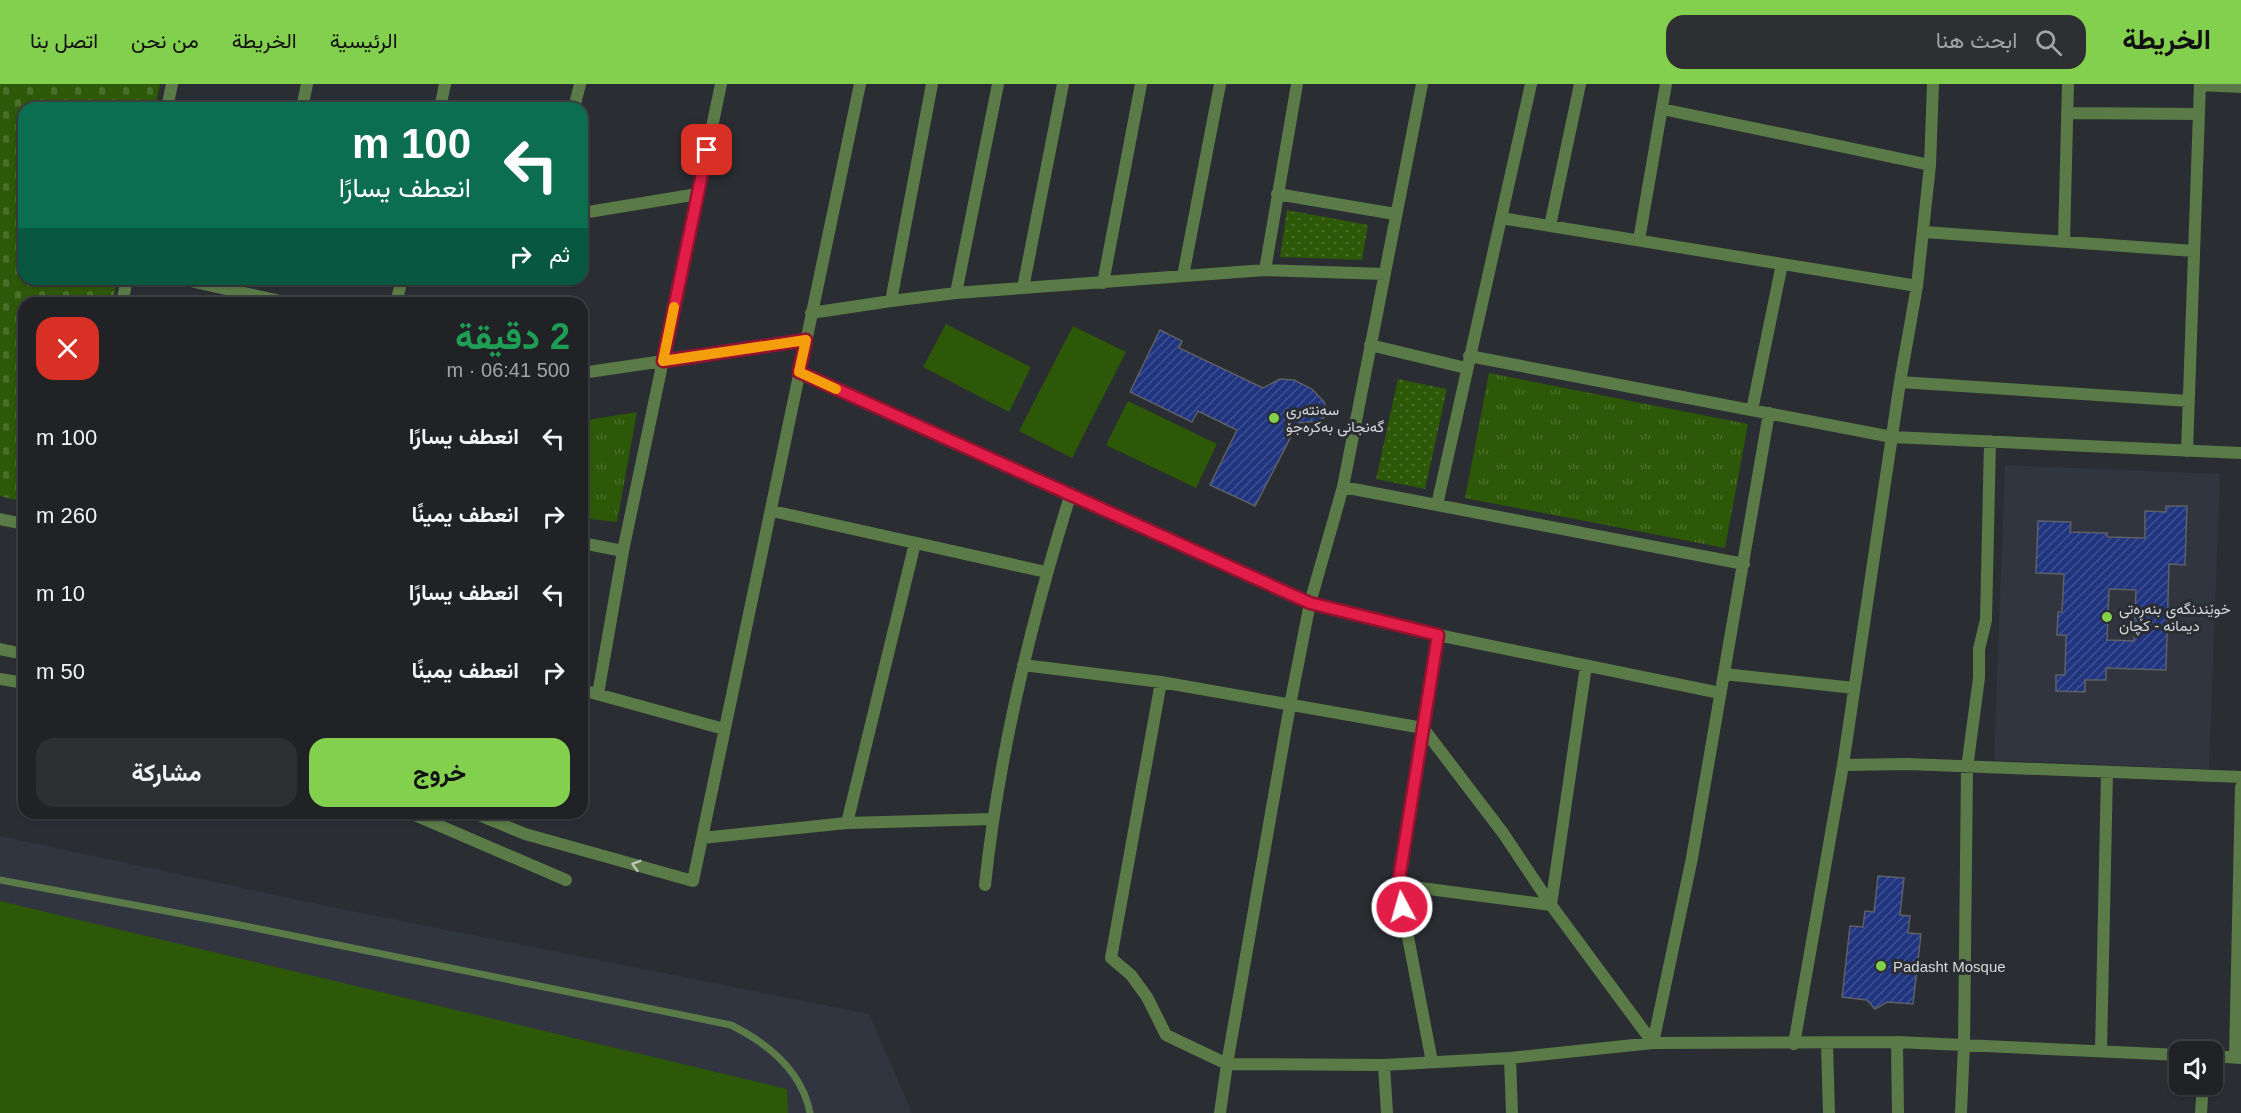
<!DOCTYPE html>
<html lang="ar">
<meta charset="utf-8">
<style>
body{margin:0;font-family:Helvetica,Vazirmatn,sans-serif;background:#2d2f32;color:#f1f3f6;direction:rtl;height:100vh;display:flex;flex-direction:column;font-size:22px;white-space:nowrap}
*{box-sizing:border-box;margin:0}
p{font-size:20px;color:#a2a4a7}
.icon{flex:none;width:33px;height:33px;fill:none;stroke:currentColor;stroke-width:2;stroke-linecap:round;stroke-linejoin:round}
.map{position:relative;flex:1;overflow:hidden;direction:ltr}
.drawer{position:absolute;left:18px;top:213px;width:570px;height:522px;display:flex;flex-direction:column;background:#202226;border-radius:18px;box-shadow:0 2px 4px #0004,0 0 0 2px #3d3f43;direction:rtl}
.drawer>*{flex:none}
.guide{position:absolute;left:18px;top:18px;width:570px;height:183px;border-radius:18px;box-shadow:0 2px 4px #0004,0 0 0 2px #3d3f43;direction:rtl;background:#0b6e4f;color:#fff;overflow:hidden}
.buttons{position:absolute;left:2169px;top:957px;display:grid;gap:12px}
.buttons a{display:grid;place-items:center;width:54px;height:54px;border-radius:12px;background:#202226;box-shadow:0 2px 4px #0004,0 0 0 2px #3d3f43;font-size:30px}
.pin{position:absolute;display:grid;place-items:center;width:51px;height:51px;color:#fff;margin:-26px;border-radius:12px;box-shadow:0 3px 9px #0006}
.me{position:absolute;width:66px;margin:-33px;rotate:354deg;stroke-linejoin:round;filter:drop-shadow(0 0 4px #0008)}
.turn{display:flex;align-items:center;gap:21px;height:126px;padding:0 18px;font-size:27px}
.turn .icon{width:78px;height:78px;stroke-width:2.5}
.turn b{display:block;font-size:42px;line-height:51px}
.then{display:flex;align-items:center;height:57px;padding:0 18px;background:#0003;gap:12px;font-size:22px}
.round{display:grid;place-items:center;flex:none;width:63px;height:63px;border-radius:18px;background:#2d2f32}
.headline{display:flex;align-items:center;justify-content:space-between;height:102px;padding:0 18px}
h1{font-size:36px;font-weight:700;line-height:45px;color:#1e9e55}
.button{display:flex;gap:12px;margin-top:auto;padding:12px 18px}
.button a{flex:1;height:69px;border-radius:18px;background:#83d04e;color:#111;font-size:24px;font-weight:700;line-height:69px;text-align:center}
.button a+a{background:#2d2f32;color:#f1f3f6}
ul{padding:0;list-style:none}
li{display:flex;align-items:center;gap:18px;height:78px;padding:0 18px}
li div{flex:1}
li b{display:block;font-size:22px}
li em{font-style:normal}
header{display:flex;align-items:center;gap:36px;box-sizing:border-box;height:84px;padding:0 30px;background:#83d04e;color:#111}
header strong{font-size:28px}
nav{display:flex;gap:33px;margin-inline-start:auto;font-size:21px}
.search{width:420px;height:54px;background:#2d2f32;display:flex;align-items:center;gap:15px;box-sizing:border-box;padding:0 21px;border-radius:18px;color:#a2a4a7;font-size:22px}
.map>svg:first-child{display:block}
.built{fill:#313540}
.grass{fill:#2d5807}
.cemetery{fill:url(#cemetery-stones)}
.park{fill:url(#park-tufts)}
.garden{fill:url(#garden-dots)}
.building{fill:url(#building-hatch);stroke:#5d6066;stroke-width:1.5;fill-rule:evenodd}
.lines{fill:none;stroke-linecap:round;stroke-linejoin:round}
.service{stroke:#5a7b47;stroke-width:7}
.minor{stroke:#5a7b47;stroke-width:12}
.oneway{stroke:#bdc5bd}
.route-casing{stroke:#92132f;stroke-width:15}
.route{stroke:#e11d48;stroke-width:10}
.slow{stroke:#f59e0b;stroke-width:10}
.poi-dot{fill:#83d04e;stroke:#2a2d32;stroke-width:2}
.labels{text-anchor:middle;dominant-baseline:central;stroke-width:6;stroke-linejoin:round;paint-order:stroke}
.poi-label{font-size:15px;fill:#d6d8db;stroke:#2a2d32;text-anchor:start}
</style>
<header>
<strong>الخريطة</strong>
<div class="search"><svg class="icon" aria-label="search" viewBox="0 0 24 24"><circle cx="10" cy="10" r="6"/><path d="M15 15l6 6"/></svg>ابحث هنا</div>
<nav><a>الرئيسية</a><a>الخريطة</a><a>من نحن</a><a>اتصل بنا</a></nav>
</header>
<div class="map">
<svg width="2241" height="1029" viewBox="0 0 2241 1029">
<defs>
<pattern id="cemetery-stones" width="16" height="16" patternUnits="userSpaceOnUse" patternTransform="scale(1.5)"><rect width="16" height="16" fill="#2d5807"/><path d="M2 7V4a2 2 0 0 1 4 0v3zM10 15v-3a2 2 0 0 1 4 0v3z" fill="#4b6f2b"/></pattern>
<pattern id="park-tufts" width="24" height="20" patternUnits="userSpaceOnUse" patternTransform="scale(1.5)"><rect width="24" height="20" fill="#2d5807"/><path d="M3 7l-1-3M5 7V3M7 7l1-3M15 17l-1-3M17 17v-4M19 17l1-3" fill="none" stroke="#4b6f2b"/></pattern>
<pattern id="garden-dots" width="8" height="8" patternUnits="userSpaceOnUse" patternTransform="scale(1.5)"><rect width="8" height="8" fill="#2d5807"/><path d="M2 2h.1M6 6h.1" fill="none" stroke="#4b6f2b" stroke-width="1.8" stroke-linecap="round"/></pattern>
<pattern id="building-hatch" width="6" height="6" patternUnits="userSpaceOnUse" patternTransform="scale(1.5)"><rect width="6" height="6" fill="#20347f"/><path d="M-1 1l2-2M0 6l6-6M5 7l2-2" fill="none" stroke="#405191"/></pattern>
</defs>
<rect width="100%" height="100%" fill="#2a2d32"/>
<!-- built -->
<path class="built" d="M2005,381l215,9 -11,295 -215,-9z
M0,752l322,69 547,109 43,99h-912z"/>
<!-- grass -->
<path class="grass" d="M946,240l85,43 -22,45 -86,-45z
M1073,242l53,26 -54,106 -53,-27z
M1128,317l89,43 -21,44 -90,-43z
M0,817l787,188 1,24h-788z"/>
<!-- cemetery -->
<path class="cemetery" d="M0,0h160l-5,24h-131v171h93l-5,24h-88v199l-24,-6z"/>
<!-- park -->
<path class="park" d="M1489,289l259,51 -23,124 -260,-50z
M637,328l-20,110 -35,-4v-97z"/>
<!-- garden -->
<path class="garden" d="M1287,126l81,15 -6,35 -82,-3z
M1398,295l49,10 -22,100 -49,-10z"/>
<!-- building -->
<path class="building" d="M1160,246l22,11 -3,7 84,40 17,-9 14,1 18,9 12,13 3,10 -2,5 -7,4 -20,2 -43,83 -45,-21 27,-55 -39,-19 -6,11 -62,-30z
M2166,422h21l-2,59 -16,-1 -3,106 -60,-2v12h-21v12l-29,-1v-16h9l1,-40h-9l1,-23h4l2,-38 -28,-1 2,-52 33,1 -1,10 37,1v4l38,1v-27l21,1zM2109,505l27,1 -2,51 -27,-1z
M1878,792l26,2 -4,37 10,1 -2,17 13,1 -8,70 -26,-2 -12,7 -8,-9 -25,-3 8,-71 13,1 2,-16 9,1z"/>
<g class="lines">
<!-- service -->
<path class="service" d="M0,796l230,43 501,102c36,18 71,46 79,88"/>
<!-- minor -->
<path class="minor" d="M2200,1l41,2
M167,24l5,-24
M302,24l5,-24
M440,24l5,-24
M574,24l6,-24
M1662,25l268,56
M2067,29l132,1
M1277,110l118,20
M582,129l116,-19
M1501,134l416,68
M1550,142l30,-142
M1924,148l270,19
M1639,156l27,-156
M2064,157l4,-157
M1265,186l32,-186
M1183,192l37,-192
M181,195l108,24
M1103,199l38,-199
M1023,204l40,-204
M956,209l42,-209
M891,217l41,-217
M122,219l5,-24
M396,219l6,-24
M811,229l80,-12 65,-8 309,-23 120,4
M1370,261l96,23
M1469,272l423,81 349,16
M799,288l511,231 128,32 282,58
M582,289l224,-33
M1900,298l289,19
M1752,326l30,-146
M2187,367l13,-367
M1343,403l401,77
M1437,421l94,-421
M772,427l274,61
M0,435l24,5
M582,459l41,8
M0,565l24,5
M1023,581l138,17 262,46 80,105 48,72 102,138 244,-1 283,13
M1724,590l130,14
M0,595l24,4
M1161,598l-50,276 20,17 16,22 19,38 61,29 157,1 126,-7 143,-15 39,-185 77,-445
M582,606l142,39
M598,610l25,-143 98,-467
M1843,681l65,-1 333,13
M410,729l156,67
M474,729l51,21 168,47 167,-797
M847,739l68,-280
M702,754l145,-15 145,-4
M985,801c14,-133 46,-264 86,-392
M1398,801l153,20 35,-239
M1897,958l1,71
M1827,959l2,70
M1794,960l49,-279 57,-383 17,-96 13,-121 3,-81
M2101,967l6,-279
M2212,972l29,2
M2235,973l6,-270
M1510,974l2,55
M1432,978l-34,-177 40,-250
M1384,981l3,48
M1220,1029l7,-49 63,-359 20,-102 33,-116 79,-403
M1961,1029l3,-69 3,-276 12,-90v-29l7,-29 4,-179
M2201,1029l2,-29"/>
</g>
<!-- one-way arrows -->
<defs><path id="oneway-chevron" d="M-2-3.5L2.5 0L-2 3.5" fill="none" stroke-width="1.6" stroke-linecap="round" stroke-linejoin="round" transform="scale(1.5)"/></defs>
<use class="oneway" href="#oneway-chevron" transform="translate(636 781) rotate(-164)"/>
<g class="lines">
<!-- route casing -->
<g class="route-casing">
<path id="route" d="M707,66l-44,211 143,-21 -7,32 511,231 128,32 -38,238 -2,12 4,22"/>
</g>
<!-- route -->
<use href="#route" class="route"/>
<!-- slow -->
<path class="slow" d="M674,223l-11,54 143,-21 -7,32 37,17"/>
</g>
<!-- markers -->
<g class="poi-dot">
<circle cx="1274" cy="334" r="6"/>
<circle cx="2107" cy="533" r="6"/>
<circle cx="1881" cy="882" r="6"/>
</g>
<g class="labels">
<!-- poi labels -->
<g class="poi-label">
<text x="1286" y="325">سەنتەری<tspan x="1286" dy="17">گەنجانی بەکرەجۆ</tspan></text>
<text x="2119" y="524">خوێندنگەی بنەڕەتی<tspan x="2119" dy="17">دیمانە - کچان</tspan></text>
<text x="1893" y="882">Padasht Mosque</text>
</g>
</g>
</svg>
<div class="buttons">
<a><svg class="icon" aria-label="sound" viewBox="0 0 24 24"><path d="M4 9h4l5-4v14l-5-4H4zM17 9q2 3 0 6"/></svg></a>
</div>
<div class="pin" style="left:707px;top:66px;background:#d93025"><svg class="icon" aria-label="arrive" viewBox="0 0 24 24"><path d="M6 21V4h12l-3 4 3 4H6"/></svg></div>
<svg class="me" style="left:1402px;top:823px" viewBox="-20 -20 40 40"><circle r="17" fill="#e11d48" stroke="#fff" stroke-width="3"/><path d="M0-11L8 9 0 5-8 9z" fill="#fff"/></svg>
<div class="guide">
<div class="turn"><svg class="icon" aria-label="left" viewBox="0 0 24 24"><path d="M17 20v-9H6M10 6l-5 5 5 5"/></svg><div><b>100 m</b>انعطف يسارًا</div></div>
<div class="then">ثم<svg class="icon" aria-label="right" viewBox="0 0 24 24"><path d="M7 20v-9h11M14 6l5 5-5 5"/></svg></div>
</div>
<section class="drawer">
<div class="headline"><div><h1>2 دقيقة</h1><p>500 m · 06:41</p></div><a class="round" style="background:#d93025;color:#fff"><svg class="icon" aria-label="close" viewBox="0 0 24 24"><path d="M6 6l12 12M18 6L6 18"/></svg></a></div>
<ul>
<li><svg class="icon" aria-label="left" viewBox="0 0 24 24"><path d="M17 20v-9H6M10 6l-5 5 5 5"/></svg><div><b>انعطف يسارًا</b></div><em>100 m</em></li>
<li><svg class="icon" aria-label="right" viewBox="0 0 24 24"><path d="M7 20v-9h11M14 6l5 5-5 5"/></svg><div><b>انعطف يمينًا</b></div><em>260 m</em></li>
<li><svg class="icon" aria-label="left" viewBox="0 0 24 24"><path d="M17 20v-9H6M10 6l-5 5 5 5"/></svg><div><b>انعطف يسارًا</b></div><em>10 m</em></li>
<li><svg class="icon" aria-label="right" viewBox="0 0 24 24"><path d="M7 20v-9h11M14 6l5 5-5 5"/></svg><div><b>انعطف يمينًا</b></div><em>50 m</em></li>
</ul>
<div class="button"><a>خروج</a><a>مشاركة</a></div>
</section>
</div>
